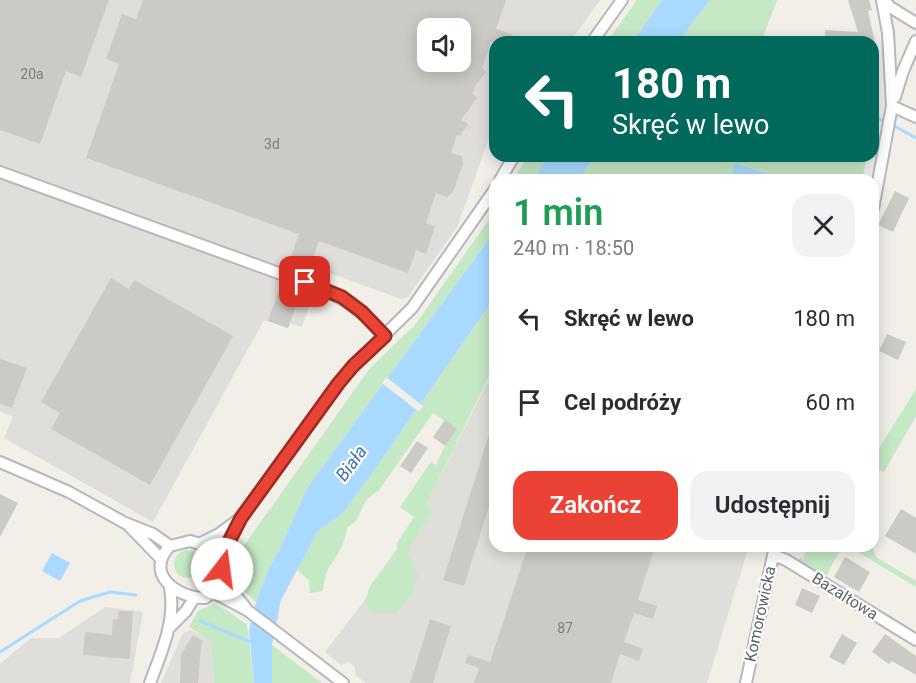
<!DOCTYPE html>
<html lang="pl">
<meta charset="utf-8">
<style>
body{margin:0;font-family:Roboto,sans-serif;background:#f2f2f3;color:#2b2b33;height:100vh;display:flex;flex-direction:column;font-size:22px;white-space:nowrap}
*{box-sizing:border-box;margin:0}
p{font-size:20px;color:#7c7c81}
.icon{flex:none;width:33px;height:33px;fill:none;stroke:currentColor;stroke-width:2;stroke-linecap:round;stroke-linejoin:round}
.map{position:relative;flex:1;overflow:hidden}
.side{position:absolute;left:489px;top:174px;width:390px;height:378px;display:flex;flex-direction:column;background:#fff;border-radius:18px;box-shadow:0 3px 15px #0003}
.side>*{flex:none}
.top-card{position:absolute;left:489px;top:36px;width:390px;height:126px;border-radius:18px;box-shadow:0 3px 15px #0003;background:#00695c;color:#fff;overflow:hidden}
.controls{position:absolute;left:417px;top:18px;display:grid;gap:12px}
.controls a{display:grid;place-items:center;width:54px;height:54px;border-radius:12px;background:#fff;box-shadow:0 3px 15px #0003;font-size:30px}
.pin{position:absolute;display:grid;place-items:center;width:51px;height:51px;color:#fff;margin:-26px;border-radius:12px;box-shadow:0 3px 9px #0006}
.me{position:absolute;width:66px;margin:-33px;rotate:15deg;stroke-linejoin:round;filter:drop-shadow(0 0 4px #0008)}
.turn{display:flex;align-items:center;gap:21px;height:126px;padding:0 24px;font-size:27px}
.turn .icon{width:78px;height:78px;stroke-width:2.5}
.turn b{display:block;font-size:42px;line-height:51px}
.round{display:grid;place-items:center;flex:none;width:63px;height:63px;border-radius:18px;background:#f2f2f3}
.headline{display:flex;align-items:center;justify-content:space-between;height:102px;padding:0 24px}
h1{font-size:36px;font-weight:600;line-height:45px;color:#1e9e55}
.primary-button{display:flex;gap:12px;margin-top:auto;padding:12px 24px}
.primary-button a{flex:1;height:69px;border-radius:18px;background:#ea4335;color:#fff;font-size:24px;font-weight:600;line-height:69px;text-align:center}
.primary-button a+a{background:#f2f2f3;color:#2b2b33}
ul{padding:0;list-style:none}
li{display:flex;align-items:center;gap:18px;height:84px;padding:0 24px}
li div{flex:1}
li b{display:block;font-size:22px}
li em{font-style:normal}
.map>svg:first-child{display:block}
.industrial{fill:#e0deda;fill-rule:evenodd}
.green{fill:#c5e8c5}
.water{fill:#aadaff}
.pier{fill:#f1efe8}
.lines{fill:none;stroke-linecap:round;stroke-linejoin:round}
.stream{stroke:#aadaff;stroke-width:3}
.building{fill:#cccac5;fill-rule:evenodd}
.minor-tunnel{stroke:#ccccc8;stroke-width:10;stroke-dasharray:10 5;stroke-linecap:butt}
.minor-casing{stroke:#b5b8bc;stroke-width:14}
.minor{stroke:#fff;stroke-width:10}
.route-casing{stroke:#982c22;stroke-width:15}
.route{stroke:#ea4335;stroke-width:10}
.labels{text-anchor:middle;dominant-baseline:central;stroke-width:4.5;stroke-linejoin:round;paint-order:stroke}
.number-label{font-size:14px;fill:#7a7d7f}
.street-label{font-size:16px;fill:#5f6368;stroke:#fff}
.water-label{font-size:18px;font-style:italic;fill:#4174aa;stroke:#fff}
</style>
<div class="map">
<svg width="916" height="683" viewBox="0 0 916 683">
<rect width="100%" height="100%" fill="#f1efe8"/>
<!-- industrial -->
<path class="industrial" d="M0,0h600l-30,42h-75v80l-38,105 -49,70 -7,2 -80,-29 -19,57 -12,-4 -2,5 -24,-8 -111,202 -149,-84 9,-21 -13,-6zM428,28h32v34h-32z
M495,367v179h254l-42,137h-341l-11,-8v-7l-6,-6 -8,3 -16,-13 108,-141 -6,-8z
M105,607l38,5 -13,71h-130v-19l31,-26h28z
M191,630l20,10 3,43h-53l22,-50z"/>
<!-- green -->
<path class="green" d="M637,0h25l-29,42h-26z
M710,0h67l-14,37v5h-85z
M528,156h21l-17,24h-19z
M596,156h271l-5,24h-75l-51,-17 -6,17h-152z
M495,211v20l-188,257 -27,61 -11,19 -13,34 -20,-18 2,-30 132,-186 45,-43z
M495,297v79l-5,-2 -63,129 7,8 -12,15 -14,27 10,23 -8,22 -14,15h-23l-8,-11 5,-16 27,-37v-6l17,-26 -14,-10 31,-45 5,3 9,-19 12,-17 -24,-16 -54,77 -13,10 -10,21 -9,7c-2,15 -9,27 -18,39 -4,6 -5,17 -6,24l-13,2 -1,-13 -12,-10 21,-39 24,-17 24,-32z
M916,389v27l-32,56 -11,-5v-9z
M808,546h34l-17,32 -28,-16 3,-5 3,2z
M848,546h24l4,11 40,24v6z
M174 564a14 14 0 1 1 28 0a14 14 0 1 1-28 0Z
M214,604l14,7 19,14 7,58h-40l-3,-42 -22,-14 9,-16z
M272,645l50,38h-50z"/>
<!-- water -->
<path class="water" d="M662,0h48l-32,42h-45z
M549,156h47l-18,24h-46z
M735,163l52,17h-57z
M495,231v66l-129,185 -24,32 -24,17 -37,69 -9,45v38h-18l-5,-52 7,-29 13,-34 11,-19 27,-61z
M52,553l18,10 -10,18 -18,-10z"/>
<!-- pier -->
<path class="pier" d="M386,377l37,29 -4,6 -37,-29z"/>
<g class="lines">
<!-- stream -->
<path class="stream" d="M873,116l12,6
M891,124l25,14
M200,621l53,22
M0,652l80,-51 30,-9 26,3"/>
</g>
<!-- building -->
<path class="building" d="M0,0h109l-28,77 -15,-6 -26,73 -40,-14z
M143,0h363l-10,29 16,5 -2,8h-19l-9,26 4,4 -11,14 -2,8 4,4 -16,22 7,4 -8,12 -3,-1 -6,18 11,3 1,8 -10,28 -6,5 -11,-4 -10,30 9,3 -9,28 -10,-4 -8,23 -89,-32 -12,34 -6,1 -3,4 1,6 3,3 -14,39 -20,-7 14,-39 6,-1 3,-4 -1,-6 -3,-3 12,-34 -213,-76 33,-94 -13,-5 16,-45 14,5zM428,28h32v34h-32z
M848,0h21l3,10 -4,1 7,31h-50v-12l33,2z
M895,191l14,7 -16,34 -15,-7z
M111,278l18,11 5,-9 99,56 -83,149 -99,-56 9,-16 -19,-11z
M887,334l19,8 -8,18 -19,-9z
M0,359l27,9 -15,40 -12,-4z
M445,420l12,9 -12,17 -12,-9z
M493,422h2v65l-31,99 -21,-6z
M417,441l11,7 -17,25 -11,-7z
M0,494l18,9 -18,34z
M901,509l15,9v36l-31,-18z
M528,546h127l-17,54 19,6 -4,13 -19,-6 -10,29 19,7 -4,12 -19,-7 -9,29h-137l5,-15 -14,-5 3,-8 22,7z
M845,557l25,15 -11,20 -25,-15z
M802,588l18,8 -8,17 -17,-8z
M119,611h14l-3,48 -47,-4 2,-23 27,3 1,-16h5z
M430,619l21,7 -18,57h-23z
M842,634l15,9 -13,22 -15,-8z
M885,634l31,22v19l-24,-14 -3,3 -17,-12z
M193,635l10,6 -2,5 -3,37h-18l1,-28z"/>
<g class="lines">
<!-- minor-tunnel -->
<path class="minor-tunnel" d="M284,275l21,7"/>
<!-- minor casing -->
<g class="minor-casing">
<path id="minor" d="M884,0l6,7 26,16
M592,42l30,-42
M895,97l8,-26 13,-30
M892,106l24,11
M0,172l284,103
M500,180l14,-24
M873,209l19,-103 -4,-73 -6,-33
M305,282c39,16 51,23 80,54
M0,462l69,30 56,31 28,11 17,12
M130,527l31,32
M190,541c18,3 42,24 30,45 -3,5 -10,8 -15,12 -29,0 -61,-25 -35,-52z
M201,543l18,-9 19,-14
M773,555l13,5 130,80
M219,561l22,-43 97,-134 15,-18 59,-58 83,-119
M222,579l23,28
M213,592l34,18 96,73
M169,628l17,-17 8,-13
M150,683c11,-30 26,-62 20,-95
M746,683l29,-137"/>
</g>
<!-- minor -->
<use href="#minor" class="minor"/>
</g>
<g class="lines">
<!-- route casing -->
<g class="route-casing">
<path id="route" d="M222,569l-3,-8 22,-43 97,-134 15,-18 32,-30 -23,-24 -20,-15 -37,-15"/>
</g>
<!-- route -->
<use href="#route" class="route"/>
</g>
<g class="labels">
<!-- number labels -->
<g class="number-label">
<text x="32" y="74">20a</text>
<text x="272" y="144">3d</text>
<text x="565" y="628">87</text>
</g>
<!-- street labels -->
<g class="street-label">
<text transform="translate(845 596) rotate(32)">Bazaltowa</text>
<text transform="translate(760 614) rotate(-78)">Komorowicka</text>
</g>
<!-- water labels -->
<g class="water-label">
<text transform="translate(351 463) rotate(-54)">Biała</text>
</g>
</g>
</svg>
<div class="controls">
<a><svg class="icon" aria-label="sound" viewBox="0 0 24 24"><path d="M4 9h4l5-4v14l-5-4H4zM17 9q2 3 0 6"/></svg></a>
</div>
<div class="pin" style="left:305px;top:282px;background:#d93025"><svg class="icon" aria-label="arrive" viewBox="0 0 24 24"><path d="M6 21V4h12l-3 4 3 4H6"/></svg></div>
<svg class="me" style="left:222px;top:569px" viewBox="-20 -20 40 40"><circle r="19" fill="#fff"/><path d="M0-13L10 11 0 6-10 11z" fill="#ea4335"/></svg>
<div class="top-card">
<div class="turn"><svg class="icon" aria-label="left" viewBox="0 0 24 24"><path d="M17 20v-9H6M10 6l-5 5 5 5"/></svg><div><b>180 m</b>Skręć w lewo</div></div>
</div>
<section class="side">
<div class="headline"><div><h1>1 min</h1><p>240 m · 18:50</p></div><a class="round"><svg class="icon" aria-label="close" viewBox="0 0 24 24"><path d="M6 6l12 12M18 6L6 18"/></svg></a></div>
<ul>
<li><svg class="icon" aria-label="left" viewBox="0 0 24 24"><path d="M17 20v-9H6M10 6l-5 5 5 5"/></svg><div><b>Skręć w lewo</b></div><em>180 m</em></li>
<li><svg class="icon" aria-label="arrive" viewBox="0 0 24 24"><path d="M6 21V4h12l-3 4 3 4H6"/></svg><div><b>Cel podróży</b></div><em>60 m</em></li>
</ul>
<div class="primary-button"><a>Zakończ</a><a>Udostępnij</a></div>
</section>
</div>
